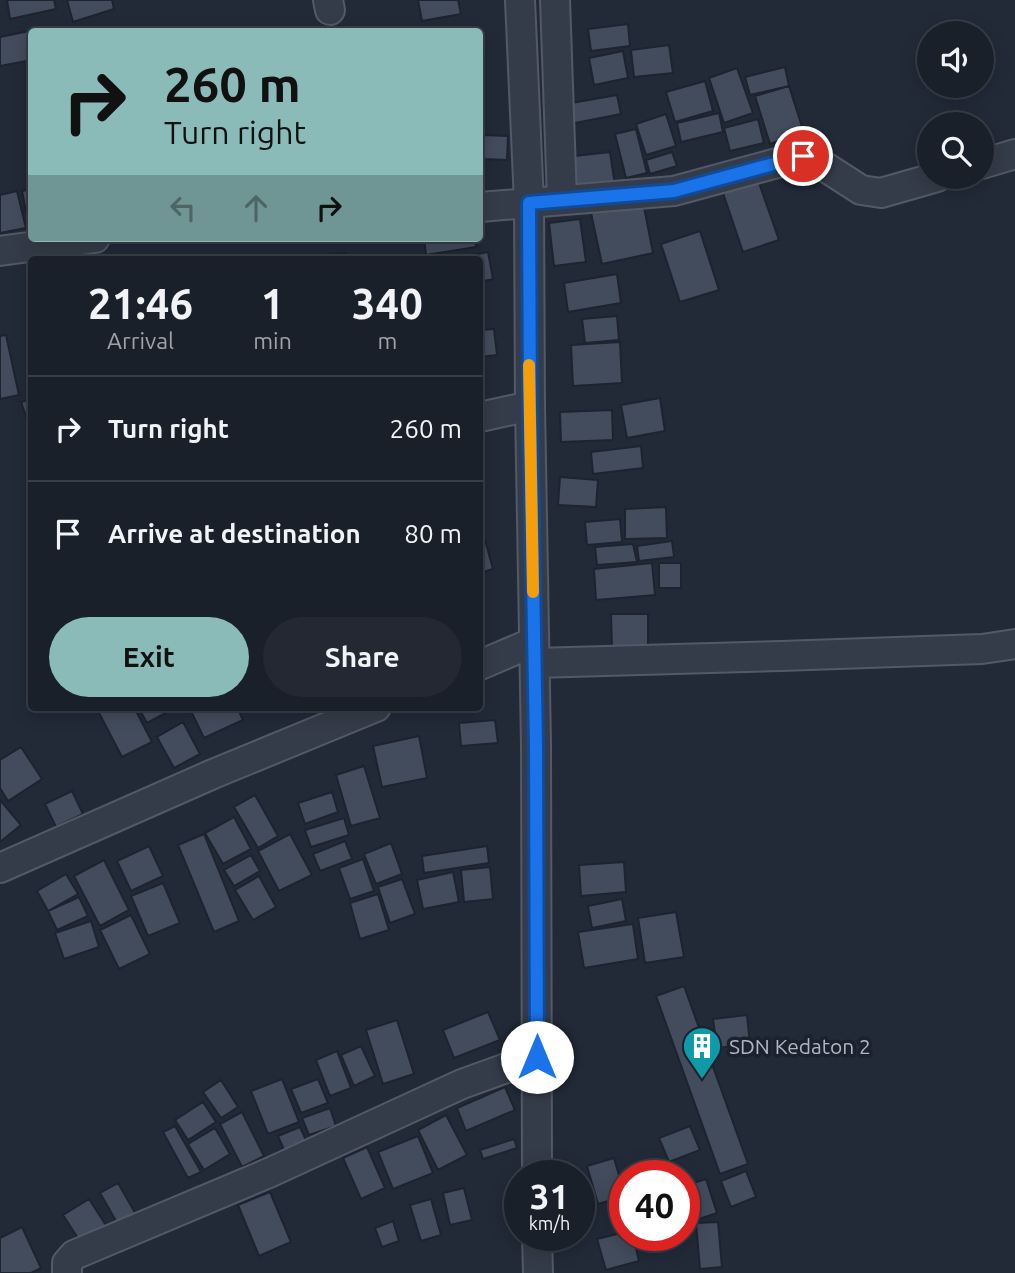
<!DOCTYPE html>
<style>
body{margin:0;font-family:Ubuntu,sans-serif;background:#232832;color:#f1f3f6;height:100vh;display:flex;flex-direction:column;font-size:26px;white-space:nowrap}
*{box-sizing:border-box;margin:0}
p{font-size:23px;color:#9fa3a8}
.icon{flex:none;width:38px;height:38px;fill:none;stroke:currentColor;stroke-width:2;stroke-linecap:round;stroke-linejoin:round}
.map{position:relative;flex:1;overflow:hidden}
.side{position:absolute;left:28px;top:256px;width:455px;height:455px;display:flex;flex-direction:column;background:#1a202a;border-radius:7px;box-shadow:0 4px 18px #0003,0 0 0 2px #383e47}
.side>*{flex:none}
.hud{position:absolute;left:28px;top:28px;width:455px;height:214px;border-radius:7px;box-shadow:0 4px 18px #0003,0 0 0 2px #383e47;background:#8bbbb9;color:#111;overflow:hidden}
.fabs{position:absolute;left:917px;top:21px;display:grid;gap:14px}
.fabs a{display:grid;place-items:center;width:77px;height:77px;border-radius:50%;background:#1a202a;box-shadow:0 4px 18px #0003,0 0 0 2px #383e47;font-size:35px}
.speed{position:absolute;left:504px;top:1160px;display:flex;gap:14px;font-size:35px;font-weight:700;text-align:center}
.speed>*{display:grid;place-content:center;width:91px;height:91px;border-radius:50%;background:#1a202a;box-shadow:0 4px 18px #0003,0 0 0 2px #383e47;line-height:1}
.speed small{font-size:18px;font-weight:400}
.speed .limit{border:10px solid #d22;background:#fff;color:#111}
.pin{position:absolute;display:grid;place-items:center;width:60px;height:60px;color:#fff;margin:-30px;border:4px solid #fff;border-radius:50%;box-shadow:0 2px 7px #0007}
.me{position:absolute;width:77px;margin:-38px;rotate:0deg;stroke-linejoin:round;filter:drop-shadow(0 0 5px #0008)}
.turn{display:flex;align-items:center;gap:24px;height:147px;padding:0 21px;font-size:32px}
.turn .icon{width:91px;height:91px;stroke-width:2.5}
.turn b{display:block;font-size:49px;line-height:60px}
.lanes{display:flex;align-items:center;height:66px;padding:0 21px;background:#0003;justify-content:center;gap:35px;direction:ltr}
.lanes .off{opacity:.35}
.eta{display:flex;justify-content:space-evenly;align-items:center;height:119px;text-align:center}
.eta b{font-size:42px;font-weight:700;line-height:49px}
.primary-button{display:flex;gap:14px;margin-top:auto;padding:14px 21px}
.primary-button a{flex:1;height:80px;border-radius:42px;background:#8bbbb9;color:#111;font-size:28px;font-weight:700;line-height:80px;text-align:center}
.primary-button a+a{background:#232832;color:#f1f3f6}
ul{padding:0;list-style:none}
li{display:flex;align-items:center;gap:21px;height:105px;padding:0 21px;border-top:2px solid #383e47}
li div{flex:1}
li b{display:block;font-size:26px}
li em{font-style:normal}
.map>svg:first-child{display:block}
.building{fill:#434c5d;stroke:#1d232f;stroke-width:2}
.lines{fill:none;stroke-linecap:round;stroke-linejoin:round}
.minor-casing{stroke:#535966;stroke-width:32}
.minor{stroke:#353c49;stroke-width:28}
.route-casing{stroke:#114b97;stroke-width:18}
.route{stroke:#1a73e8;stroke-width:12}
.slow{stroke:#f59e0b;stroke-width:12}
.labels{text-anchor:middle;dominant-baseline:central;stroke-width:7;stroke-linejoin:round;paint-order:stroke}
.poi-label{font-size:21px;fill:#b0b6c5;stroke:#1b212d;text-anchor:start}
</style>
<div class="map">
<svg width="1015" height="1273" viewBox="0 0 1015 1273">
<rect width="100%" height="100%" fill="#222a38"/>
<!-- building -->
<path class="building" d="M7,0h47l2,9 -46,10z
M67,0h45l2,9 -41,13z
M418,0h40l3,14 -39,7z
M628,24l2,22 -39,5 -3,-22z
M39,29l1,3h-8v28l-32,6v-29z
M669,45l4,28 -39,4 -3,-27z
M623,51l5,27 -34,7 -5,-27z
M785,67l4,19 -39,9 -5,-18z
M737,68l16,45 -29,10 -15,-45z
M705,81l8,30 -38,11 -9,-30z
M789,86l15,47 -34,11 -15,-48z
M617,95l4,19 -51,10 -4,-20z
M719,113l4,19 -42,10 -4,-19z
M666,114l10,32 -30,9 -10,-31z
M758,119l6,24 -34,8 -6,-23z
M636,129l11,44 -21,5 -11,-44z
M483,135l25,1 -1,24 -25,-1z
M610,152l5,33 -47,6 -2,-34z
M672,152l5,14 -27,8 -4,-14z
M758,180l21,60 -36,12 -20,-59z
M32,189v38h-3l-7,-36z
M17,191l9,37 -26,5v-38z
M643,202l10,51 -51,11 -11,-51z
M580,219l6,43 -32,4 -5,-43z
M700,231l19,59 -39,12 -19,-58z
M424,238h51l1,9 -50,8z
M488,252l5,27 -13,3v-23h-27z
M345,253v6h-15l-1,-5z
M617,274l4,29 -53,9 -4,-29z
M617,316l2,24 -34,3 -3,-24z
M494,329l3,26 -17,2v-27z
M6,335l13,60 -19,4v-63z
M620,342l2,41 -49,3 -2,-41z
M660,398l5,33 -38,7 -6,-33z
M32,399v29h-2l-9,-26z
M612,410l1,30 -52,2 -1,-30z
M641,446l2,22 -50,6 -2,-22z
M560,477l38,3 -2,27 -38,-2z
M666,507l1,31 -42,1v-30z
M620,519l2,23 -35,3 -2,-23z
M485,540l8,29 -13,4v-32z
M672,541l2,16 -35,4 -2,-15z
M633,544l4,18 -40,3 -2,-18z
M652,563l3,32 -59,5 -2,-31z
M659,563h22v25h-22z
M611,614h37v34l-36,1z
M105,707h29l18,35 -30,15 -24,-46z
M138,707h39l-30,16z
M189,707h48l6,13 -39,18z
M495,720l3,23 -37,3 -2,-23z
M183,722l17,32 -26,14 -17,-31z
M419,736l8,42 -45,9 -9,-41z
M21,747l21,32 -34,22 -8,-13v-28z
M364,766l16,52 -29,8 -15,-51z
M72,791l11,23 -27,13 -11,-23z
M332,792l6,20 -33,12 -7,-21z
M255,795l23,41 -20,12 -24,-41z
M0,800l21,25 -21,17z
M234,817l17,32 -28,15 -18,-31z
M344,818l5,17 -38,12 -6,-17z
M204,834l35,87 -25,11 -36,-87z
M290,834l22,41 -33,16 -21,-40z
M345,841l7,18 -32,12 -7,-17z
M391,843l11,31 -26,10 -12,-30z
M149,846l14,30 -32,15 -14,-30z
M487,846l2,17 -65,10 -2,-17z
M251,855l9,16 -26,15 -10,-16z
M363,859l11,32 -24,8 -11,-31z
M104,860l25,50 -29,16 -26,-50z
M624,862l2,30 -45,4 -2,-31z
M490,867l3,32 -29,3 -3,-32z
M453,872l6,30 -36,7 -6,-29z
M66,874l12,20 -30,17 -11,-20z
M259,876l17,31 -23,13 -18,-30z
M402,879l13,35 -25,9 -12,-36z
M163,883l17,40 -32,13 -17,-40z
M378,894l11,36 -29,9 -10,-36z
M79,897l9,19 -31,14 -9,-19z
M622,899l4,22 -34,7 -4,-22z
M676,912l8,45 -39,6 -7,-45z
M131,915l19,39 -31,15 -19,-39z
M91,921l8,26 -35,12 -9,-26z
M633,924l5,35 -54,9 -6,-36z
M684,986l64,178 -28,10 -64,-178z
M488,1012l12,28 -46,18 -11,-28z
M747,1015l3,29 -33,4 -4,-29z
M397,1020l17,54 -31,10 -17,-54z
M361,1046l14,30 -21,10 -13,-31z
M337,1051l14,37 -21,8 -14,-36z
M282,1079l17,43 -31,12 -17,-43z
M318,1079l10,24 -27,10 -10,-24z
M221,1080l17,27 -17,11 -18,-26z
M505,1087l10,23 -49,21 -9,-23z
M203,1102l13,20 -28,18 -13,-20z
M330,1108l6,18 -27,9 -7,-17z
M242,1112l22,44 -22,11 -22,-43z
M446,1115l21,40 -29,15 -20,-40z
M175,1126l26,46 -13,6 -25,-46z
M690,1126l10,24 -31,12 -10,-24z
M300,1127l10,22 -22,10 -10,-23z
M215,1128l15,26 -26,16 -16,-26z
M418,1136l15,37 -40,16 -15,-37z
M514,1139l3,9 -34,11 -3,-9z
M367,1147l18,41 -24,11 -18,-41z
M614,1158l11,38 -27,8 -11,-38z
M746,1171l10,26 -25,10 -10,-26z
M706,1179l11,34 -33,11v-38z
M118,1183l20,35 -18,10 -20,-35z
M464,1188l8,32 -22,5 -7,-32z
M270,1192l21,50 -32,14 -21,-51z
M89,1199l20,31 -26,16 -20,-31z
M431,1199l10,36 -20,6 -11,-36z
M393,1221l6,20 -17,6 -7,-19z
M718,1222l4,45 -22,2 -4,-46z
M22,1227l19,41 -10,5h-31v-35z
M625,1232v4h8l6,25 -33,9 -9,-31z"/>
<g class="lines">
<!-- minor casing -->
<g class="minor-casing">
<path id="minor" d="M328,0l2,10
M520,0l9,203 1,203 6,339 1,431
M555,0l7,200
M982,164l33,-10
M480,207l194,-16 129,-35 10,3 48,31 20,3 56,-16
M0,251l95,-13
M480,417l50,-11
M535,663l246,-7 201,-7 33,-5
M480,665l54,-23
M0,868l213,-94 163,-67
M537,1236l1,37
M67,1273v-10l7,-8 197,-83 191,-88 75,-27"/>
</g>
<!-- minor -->
<use href="#minor" class="minor"/>
</g>
<g class="lines">
<!-- route casing -->
<g class="route-casing">
<path id="route" d="M537,1057l-1,-312 -6,-339 -1,-203 145,-12 129,-35"/>
</g>
<!-- route -->
<use href="#route" class="route"/>
<!-- slow -->
<path class="slow" d="M529,365l4,227"/>
</g>
<!-- icons -->
<defs>
<g id="building-pin" transform="scale(2.0125)"><path d="M0 17L-7.5 6A9.5 9.5 0 1 1 7.5 6Z" fill="#0f9aa8" stroke="#1b212d"/><path d="M-4-6H4V6H1V3H-1V6H-4ZM-2.5-4.3h1.7v1.8h-1.7ZM.8-4.3h1.7v1.8H.8ZM-2.5-1h1.7V.8h-1.7ZM.8-1h1.7V.8H.8Z" fill="#fff"/></g>
</defs>
<g fill-rule="evenodd">
<use href="#building-pin" x="702" y="1046"/>
</g>
<g class="labels">
<!-- poi labels -->
<g class="poi-label">
<text x="729" y="1046">SDN Kedaton 2</text>
</g>
</g>
</svg>
<div class="fabs">
<a><svg class="icon" aria-label="sound" viewBox="0 0 24 24"><path d="M4 9h4l5-4v14l-5-4H4zM17 9q2 3 0 6"/></svg></a>
<a><svg class="icon" aria-label="search" viewBox="0 0 24 24"><circle cx="10" cy="10" r="6"/><path d="M15 15l6 6"/></svg></a>
</div>
<div class="speed"><div>31<small>km/h</small></div><div class="limit">40</div></div>
<div class="pin" style="left:803px;top:156px;background:#d93025"><svg class="icon" aria-label="arrive" viewBox="0 0 24 24"><path d="M6 21V4h12l-3 4 3 4H6"/></svg></div>
<svg class="me" style="left:537px;top:1057px" viewBox="-20 -20 40 40"><circle r="19" fill="#fff"/><path d="M0-13L10 11 0 6-10 11z" fill="#1a73e8"/></svg>
<div class="hud">
<div class="turn"><svg class="icon" aria-label="right" viewBox="0 0 24 24"><path d="M7 20v-9h11M14 6l5 5-5 5"/></svg><div><b>260 m</b>Turn right</div></div>
<div class="lanes"><svg class="icon off" aria-label="left" viewBox="0 0 24 24"><path d="M17 20v-9H6M10 6l-5 5 5 5"/></svg><svg class="icon off" aria-label="ahead" viewBox="0 0 24 24"><path d="M12 20V5M6 11l6-6 6 6"/></svg><svg class="icon" aria-label="right" viewBox="0 0 24 24"><path d="M7 20v-9h11M14 6l5 5-5 5"/></svg></div>
</div>
<section class="side">
<div class="eta">
<div><b>21:46</b><p>Arrival</p></div>
<div><b>1</b><p>min</p></div>
<div><b>340</b><p>m</p></div>
</div>
<ul>
<li><svg class="icon" aria-label="right" viewBox="0 0 24 24"><path d="M7 20v-9h11M14 6l5 5-5 5"/></svg><div><b>Turn right</b></div><em>260 m</em></li>
<li><svg class="icon" aria-label="arrive" viewBox="0 0 24 24"><path d="M6 21V4h12l-3 4 3 4H6"/></svg><div><b>Arrive at destination</b></div><em>80 m</em></li>
</ul>
<div class="primary-button"><a>Exit</a><a>Share</a></div>
</section>
</div>
